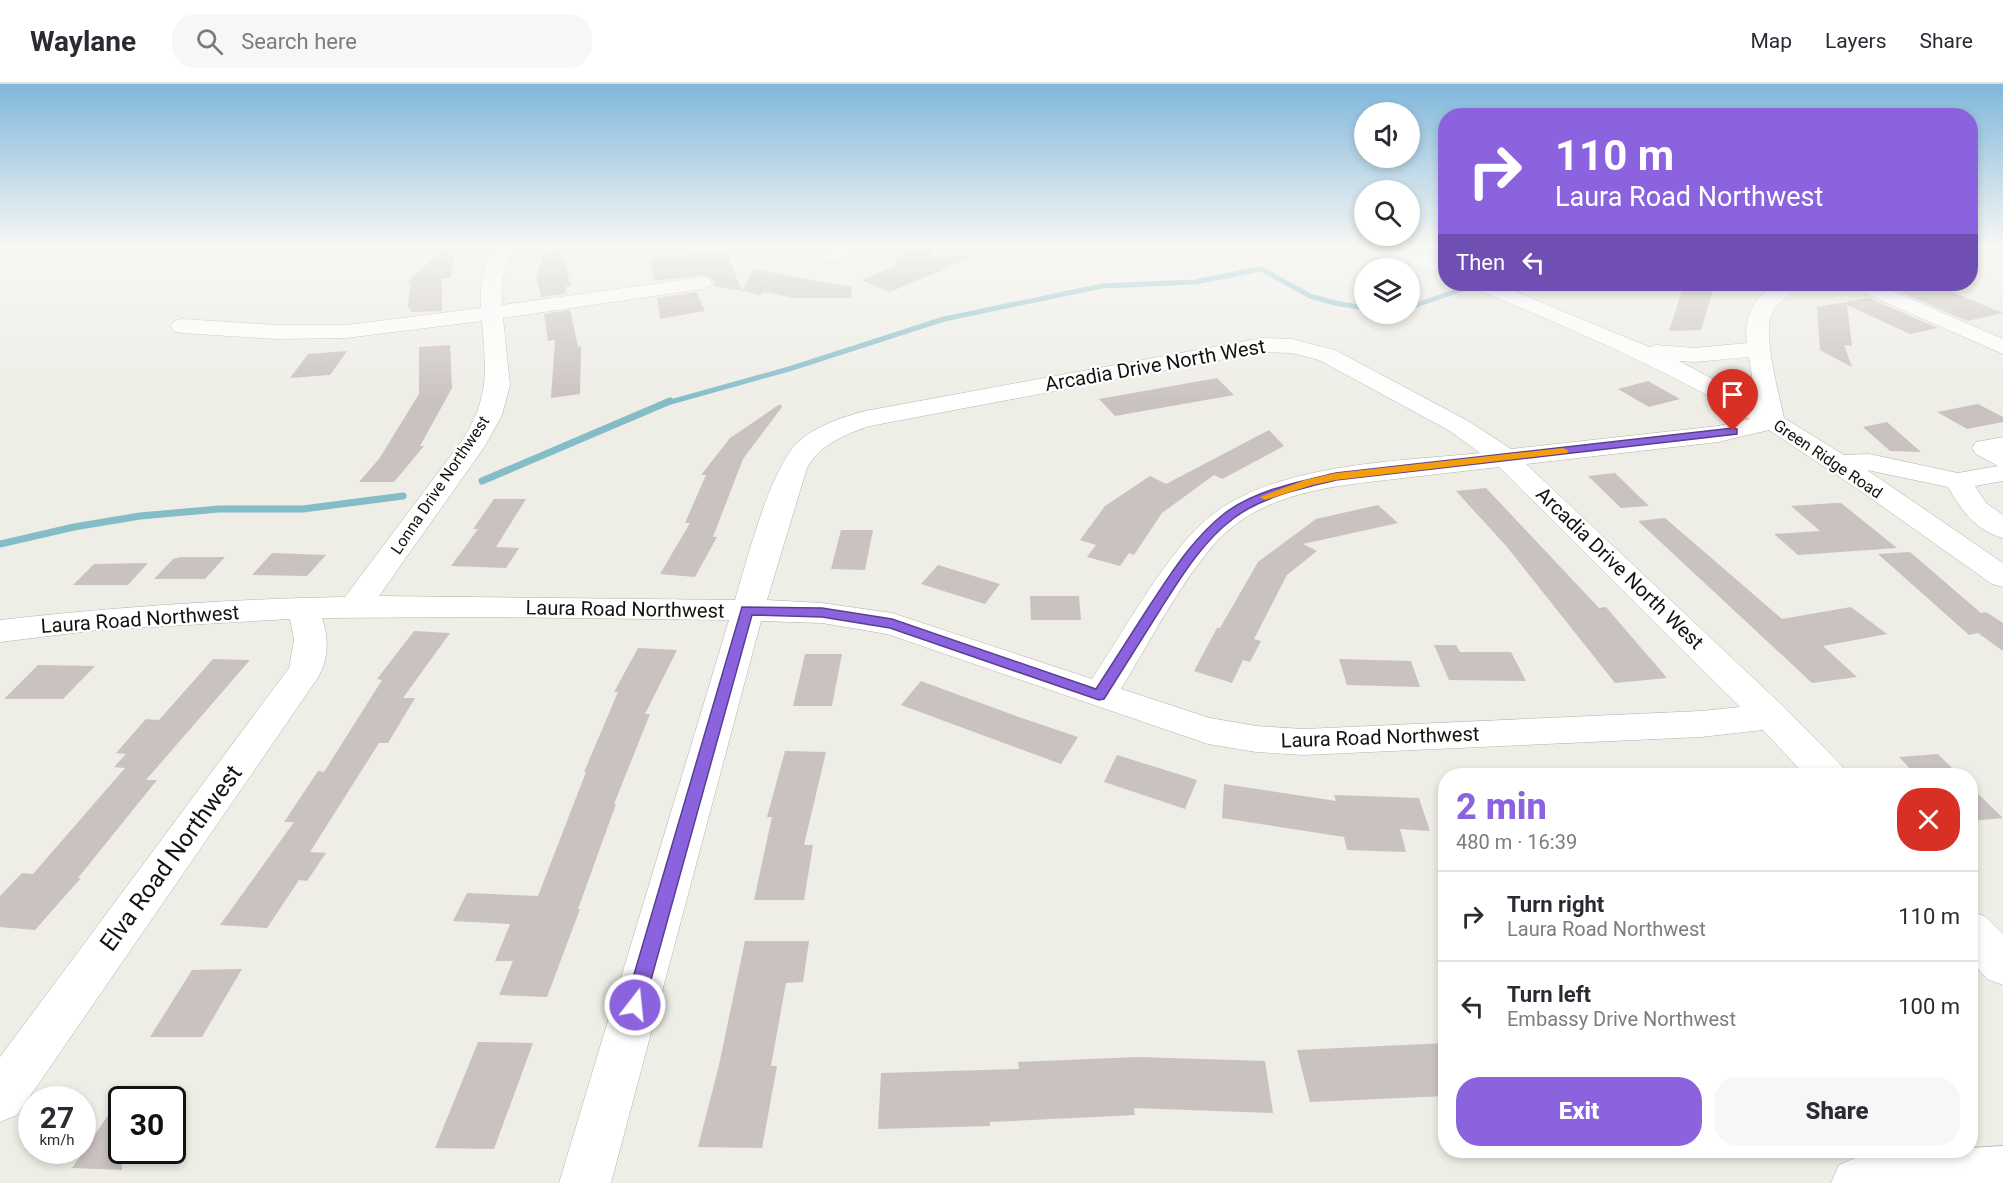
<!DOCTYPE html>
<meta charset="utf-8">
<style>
body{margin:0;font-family:Roboto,sans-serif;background:#f7f7f7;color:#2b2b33;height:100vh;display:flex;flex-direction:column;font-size:22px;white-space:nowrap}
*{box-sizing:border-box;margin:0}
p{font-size:20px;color:#7c7c81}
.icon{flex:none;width:33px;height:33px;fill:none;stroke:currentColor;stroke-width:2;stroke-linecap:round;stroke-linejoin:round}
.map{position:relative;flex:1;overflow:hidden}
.sheet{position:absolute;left:1438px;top:684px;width:540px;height:390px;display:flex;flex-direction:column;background:#fff;border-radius:24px;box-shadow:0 3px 9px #0003}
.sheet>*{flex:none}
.hud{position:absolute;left:1438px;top:24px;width:540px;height:183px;border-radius:24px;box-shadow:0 3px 9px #0003;background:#8b63de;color:#fff;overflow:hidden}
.buttons{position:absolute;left:1354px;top:18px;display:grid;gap:12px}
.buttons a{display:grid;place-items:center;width:66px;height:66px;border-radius:50%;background:#fff;box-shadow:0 3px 9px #0003;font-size:30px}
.speed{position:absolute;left:18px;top:1002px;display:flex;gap:12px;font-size:30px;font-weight:700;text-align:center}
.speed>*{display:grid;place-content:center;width:78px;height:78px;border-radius:50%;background:#fff;box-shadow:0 3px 9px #0003;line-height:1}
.speed small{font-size:15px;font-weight:400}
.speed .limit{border:3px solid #111;border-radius:9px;background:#fff;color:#111}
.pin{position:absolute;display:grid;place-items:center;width:51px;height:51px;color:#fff;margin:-62px -26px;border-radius:50% 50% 50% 0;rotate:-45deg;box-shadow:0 0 6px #0007}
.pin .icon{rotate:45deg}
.me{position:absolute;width:66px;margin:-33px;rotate:16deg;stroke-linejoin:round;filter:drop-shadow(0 0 4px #0008)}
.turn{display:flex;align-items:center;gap:21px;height:126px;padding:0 18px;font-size:27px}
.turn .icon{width:78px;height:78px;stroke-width:2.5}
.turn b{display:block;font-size:42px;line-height:51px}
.then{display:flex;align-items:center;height:57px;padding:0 18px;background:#0003;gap:12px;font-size:22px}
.round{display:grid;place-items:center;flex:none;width:63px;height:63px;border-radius:24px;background:#f7f7f7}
.overview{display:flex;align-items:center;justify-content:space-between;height:102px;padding:0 18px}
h1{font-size:36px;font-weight:800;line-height:45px;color:#8b63de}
.button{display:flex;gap:12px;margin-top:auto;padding:12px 18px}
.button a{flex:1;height:69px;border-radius:24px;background:#8b63de;color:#fff;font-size:24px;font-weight:800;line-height:69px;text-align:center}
.button a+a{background:#f7f7f7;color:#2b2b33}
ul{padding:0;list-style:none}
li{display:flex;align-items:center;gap:18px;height:90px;padding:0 18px;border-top:2px solid #e1e1e2}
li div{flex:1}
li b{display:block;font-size:22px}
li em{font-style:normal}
header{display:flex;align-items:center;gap:36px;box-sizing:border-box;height:84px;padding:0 30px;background:#fff;border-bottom:2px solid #e1e1e2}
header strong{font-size:28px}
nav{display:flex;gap:33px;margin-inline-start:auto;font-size:21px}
.search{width:420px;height:54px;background:#f7f7f7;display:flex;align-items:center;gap:15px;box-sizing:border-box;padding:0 21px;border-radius:24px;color:#7c7c81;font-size:22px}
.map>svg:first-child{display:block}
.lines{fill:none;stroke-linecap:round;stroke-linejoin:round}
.stream-far1{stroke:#84bcc7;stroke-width:5}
.stream{stroke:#84bcc7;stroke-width:7}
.building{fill:#cac2c1}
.minor-casing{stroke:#b2b1aa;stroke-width:1}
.minor{fill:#fff;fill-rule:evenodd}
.route{fill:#8b63de;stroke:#5a4090;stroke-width:1.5}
.slow{fill:#f59e0b}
.labels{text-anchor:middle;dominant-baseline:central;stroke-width:4.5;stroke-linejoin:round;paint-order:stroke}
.far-street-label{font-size:16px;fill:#131310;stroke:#fff}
.street-label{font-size:20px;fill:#131310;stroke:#fff}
.near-street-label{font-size:24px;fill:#131310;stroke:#fff}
</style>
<header>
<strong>Waylane</strong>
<div class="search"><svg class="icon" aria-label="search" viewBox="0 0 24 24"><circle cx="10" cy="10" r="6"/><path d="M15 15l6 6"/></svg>Search here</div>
<nav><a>Map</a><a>Layers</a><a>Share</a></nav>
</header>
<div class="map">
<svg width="2003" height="1099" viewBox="0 0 2003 1099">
<rect width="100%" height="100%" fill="#eeede6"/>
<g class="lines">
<!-- stream-far1 -->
<path class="stream-far1" d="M1410,223l59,-20
M667,319l122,-34 155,-50 158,-33 93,-4 66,-13 49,27 25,7 30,5"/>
<!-- stream -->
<path class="stream" d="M482,397l188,-80
M0,460l74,-17 66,-11 79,-7h84l100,-13"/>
</g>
<!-- building -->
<path class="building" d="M445,163h11l-5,31 -9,1v32l-31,1v-4l-3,1 2,-26 -5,1z
M900,163h33l-2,9h44l-85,36 -29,-12 34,-14z
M561,165l10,37 -6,1 2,7 -26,3 -5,-21 9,-26z
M726,167l16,40 -29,-5 1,-3 -3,-5 -8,-3 -49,6 -4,-23z
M753,185l99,18 -1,11h-57l-30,-6 -4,3 -18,-4z
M1684,200h31l-14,46 -32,1z
M1935,201l68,28 -36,8 -67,-29z
M696,208l9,19 -45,8 -3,-21z
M1869,214l69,30 -28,6 -63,-29 5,41 -8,-1 8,22 -32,-17 -3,-43z
M570,226l8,37 3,-1 -1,48 -29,4 4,-58 -7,1 -4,-27z
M450,261l2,43 -32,58h4l-30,36h-35l20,-23 40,-65v-47z
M347,267l-17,24 -40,3 18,-24z
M1217,294l17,17 -119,21 -16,-17z
M1648,297l32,18 -31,8 -31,-18z
M780,320l2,3 -39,52 -30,78h4l-22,40 -35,-3 30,-51h-5l21,-48h-5l29,-37z
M1978,320l25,13v5l-36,7 -30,-17z
M1887,338l34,30 -31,-1 -27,-24z
M1269,346l15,16 -62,33 -8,-4 -52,38 -28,42 -5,-2 -9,13 -33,-9 9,-12 -16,-5 25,-34 45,-30 16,8z
M1615,389l34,33 -28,2 -33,-32z
M1486,404l113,120 7,-1 61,71 -52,5 -108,-136 -51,-56z
M494,415h32l-30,48 23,1 -13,20 -55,-2 27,-37h-5z
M1836,419h5l56,45 -99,7 -24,-21 46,-3 -29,-25z
M1378,421l20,18 -95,21 14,7 -30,24 -33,64 7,2 -11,21 -7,-2 -11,23 -38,-12 23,-43h3l38,-66 58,-43z
M1665,434l117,101 69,-12 36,27 -64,12 34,31 -45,6 -174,-162z
M841,446h32l-8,40 -34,-1z
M1910,468l71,61 5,-1 17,11v28l-25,-18 -9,2 -91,-81z
M272,469l54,2 -19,21 -55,-1z
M181,473h44l-20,22h-51l19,-20z
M148,479l-20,22h-55l21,-21z
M938,481l62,19 -15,20 -64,-20z
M1030,512h49l2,24h-50z
M414,547l36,2 -47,65h12l-27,45h-9l-69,109 16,1 -19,28 -8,-1 -32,48 -47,-3 74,-103h-10l34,-51 6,1 58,-92 -5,-1z
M1434,561h22l4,7h51l15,29 -77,-1z
M638,564l39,2 -32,64h5l-36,90h2l-38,105h2l-33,88 -48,-2 14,-34h-18l15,-37 -57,-3 14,-28 71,3 48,-124h-2l34,-80h-4z
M805,570h37l-10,52h-39z
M213,575l37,1 -104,120h11l-79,98h3l-46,52 -35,-3v-31l22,-23 11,1 92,-106 -11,-1 12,-13 -10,-1 30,-34 13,1z
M1339,575l72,2 9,26 -73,-2z
M38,581l57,1 -32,33h-59z
M921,597l98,36 59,20 -17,27 -160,-59z
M785,667l41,1 -22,93h9l-9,55h-50l18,-83h-5z
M1938,670l22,22h-43l-18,-19z
M1117,671l80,25 -12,29 -81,-27z
M1224,700l112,17 -2,-6 85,3 11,33 -30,-2 6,23 -59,-2 -3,-13 -122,-19z
M1971,703l32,31 -32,3z
M745,857h64l-6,41 -17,1 -15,83h6l-15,82 -64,-1 21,-82z
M242,885l-40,68h-52l42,-67z
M478,958l55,1 -39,106 -59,-1z
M1446,959v53l-136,6 -13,-52z
M1138,973l127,4 8,52 -139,-5 1,7 -145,7v4l-112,3 3,-56 138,-4 -1,-7z
M122,1011v75l-50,-2z"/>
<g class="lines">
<!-- minor casing -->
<g class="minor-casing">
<path id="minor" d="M494,163h20c-10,20 -13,36 -12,58l200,-28 7,2 3,4 -3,4 -7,2 -199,29 7,67 -8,30 -17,31 -106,150 356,4c12,-40 35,-131 63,-158 18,-16 44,-25 67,-31l397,-73 30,1 43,11 133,71 43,28 207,-23 32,-7c-89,-52 -182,-92 -277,-131l-3,-4h27l152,63 7,-2 39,3 52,-5c-4,-22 7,-49 30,-59 6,-2 16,0 23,0 -6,11 -22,16 -28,29 -10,20 7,81 12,105l60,37 25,-1 89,19 40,-7 -22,-12 -4,-6 4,-6 27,-5v44l-28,5 11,17 17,12v23c-27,-7 -42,-28 -55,-51l-81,-17 136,93v24l-11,-3 -130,-92 -93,-62 -51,12 -192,22 258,243 58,59 6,10h-42l-43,-46 -62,7 -397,18 -48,-3 -48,-8 -321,-110 -65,-11 -61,-2 -150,562h-52l170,-563 -238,-3 -169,1c7,21 7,42 -5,61l-300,436 -17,7v-65l289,-389 5,-28 -4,-21 -192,11 -98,12v-22c115,-13 230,-21 345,-23l116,-155c29,-43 25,-72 21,-121l-136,17 -70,1 -94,-6 -8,-2 -3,-5 3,-5 8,-2 94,6h70l135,-17c-2,-23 3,-41 13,-61zM1262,268l30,1 27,7 131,71 30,22c-85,9 -217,10 -281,73 -40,40 -75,105 -107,153l-200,-66 -70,-10 -55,-3 40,-132c13,-24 39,-34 63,-42zM1749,273l7,45 -77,-41 16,1zM1499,383l241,240 -39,4 -397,18 -48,-3 -46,-8 -89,-29c30,-49 59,-107 97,-149 46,-48 115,-54 177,-61 34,-4 69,-8 104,-12z
M833,163h23l-18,14h-14l-3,-4z
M1381,163h26l39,15v13l-62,-24z
M1850,200h26l127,55v15l-150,-66z
M1971,827l15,6 17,17v51l-16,-6 -16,-18z
M2003,1062v37h-172l8,-18 18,-8 114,-7v-2z"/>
</g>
<!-- minor -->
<use href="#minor" class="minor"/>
</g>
<!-- sky -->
<linearGradient id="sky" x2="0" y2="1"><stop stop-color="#80b7db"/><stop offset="0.51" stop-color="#f7f7f4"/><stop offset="1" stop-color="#f7f7f4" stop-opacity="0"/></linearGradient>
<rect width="2003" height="317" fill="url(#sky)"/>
<!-- route -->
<path class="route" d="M1733,344l4,1v5l-401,46c-35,9 -73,16 -102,38 -32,24 -53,59 -74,92 -19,30 -37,59 -56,89l-5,1 -209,-72 -68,-11 -70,-2 -108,390 -2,7 -7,2 -7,-2 -3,-7 117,-398 80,1 70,11 204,70c18,-28 36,-56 54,-84 22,-33 43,-67 75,-92 31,-23 73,-31 111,-40z"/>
<!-- slow -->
<path class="slow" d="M1563,364l6,3 -2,2 -231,27 -24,5 -47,15 -5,-3 45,-17 31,-7z"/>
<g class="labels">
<!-- far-street labels -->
<g class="far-street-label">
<text transform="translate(1828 375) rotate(34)">Green Ridge Road</text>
<text transform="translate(440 401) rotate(-56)">Lonna Drive Northwest</text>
</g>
<!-- street labels -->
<g class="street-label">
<text transform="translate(1155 281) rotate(-10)">Arcadia Drive North West</text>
<text transform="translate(1620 484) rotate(44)">Arcadia Drive North West</text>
<text transform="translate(625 525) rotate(1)">Laura Road Northwest</text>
<text transform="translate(140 535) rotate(-4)">Laura Road Northwest</text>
<text transform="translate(1380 653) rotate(-2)">Laura Road Northwest</text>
</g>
<!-- near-street labels -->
<g class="near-street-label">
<text transform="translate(171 774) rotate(-54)">Elva Road Northwest</text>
</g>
</g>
</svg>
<div class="buttons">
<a><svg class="icon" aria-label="sound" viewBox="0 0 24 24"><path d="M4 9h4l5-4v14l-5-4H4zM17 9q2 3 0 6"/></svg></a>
<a><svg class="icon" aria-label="search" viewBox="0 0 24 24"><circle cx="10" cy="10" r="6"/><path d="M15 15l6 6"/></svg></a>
<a><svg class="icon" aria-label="layers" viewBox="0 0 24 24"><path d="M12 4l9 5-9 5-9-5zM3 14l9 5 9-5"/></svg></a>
</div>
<div class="speed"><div>27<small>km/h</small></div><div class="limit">30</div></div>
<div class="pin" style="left:1733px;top:347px;background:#d93025"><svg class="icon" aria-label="arrive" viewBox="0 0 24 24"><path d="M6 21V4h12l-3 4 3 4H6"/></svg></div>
<svg class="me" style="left:635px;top:921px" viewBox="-20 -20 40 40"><circle r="17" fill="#8b63de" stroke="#fff" stroke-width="3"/><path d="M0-11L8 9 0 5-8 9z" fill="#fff"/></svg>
<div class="hud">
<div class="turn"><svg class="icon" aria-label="right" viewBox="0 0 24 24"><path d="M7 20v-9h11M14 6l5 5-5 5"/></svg><div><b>110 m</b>Laura Road Northwest</div></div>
<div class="then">Then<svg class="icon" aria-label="left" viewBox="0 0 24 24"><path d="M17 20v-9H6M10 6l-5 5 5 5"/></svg></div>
</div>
<section class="sheet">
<div class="overview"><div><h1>2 min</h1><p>480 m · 16:39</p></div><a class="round" style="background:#d93025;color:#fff"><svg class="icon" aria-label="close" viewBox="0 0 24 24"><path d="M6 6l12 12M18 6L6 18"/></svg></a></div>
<ul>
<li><svg class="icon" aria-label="right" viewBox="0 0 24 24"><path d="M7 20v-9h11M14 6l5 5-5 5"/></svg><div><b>Turn right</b><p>Laura Road Northwest</p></div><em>110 m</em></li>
<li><svg class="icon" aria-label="left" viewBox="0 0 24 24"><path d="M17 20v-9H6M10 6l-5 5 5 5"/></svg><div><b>Turn left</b><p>Embassy Drive Northwest</p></div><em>100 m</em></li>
</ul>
<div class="button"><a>Exit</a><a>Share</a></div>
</section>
</div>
